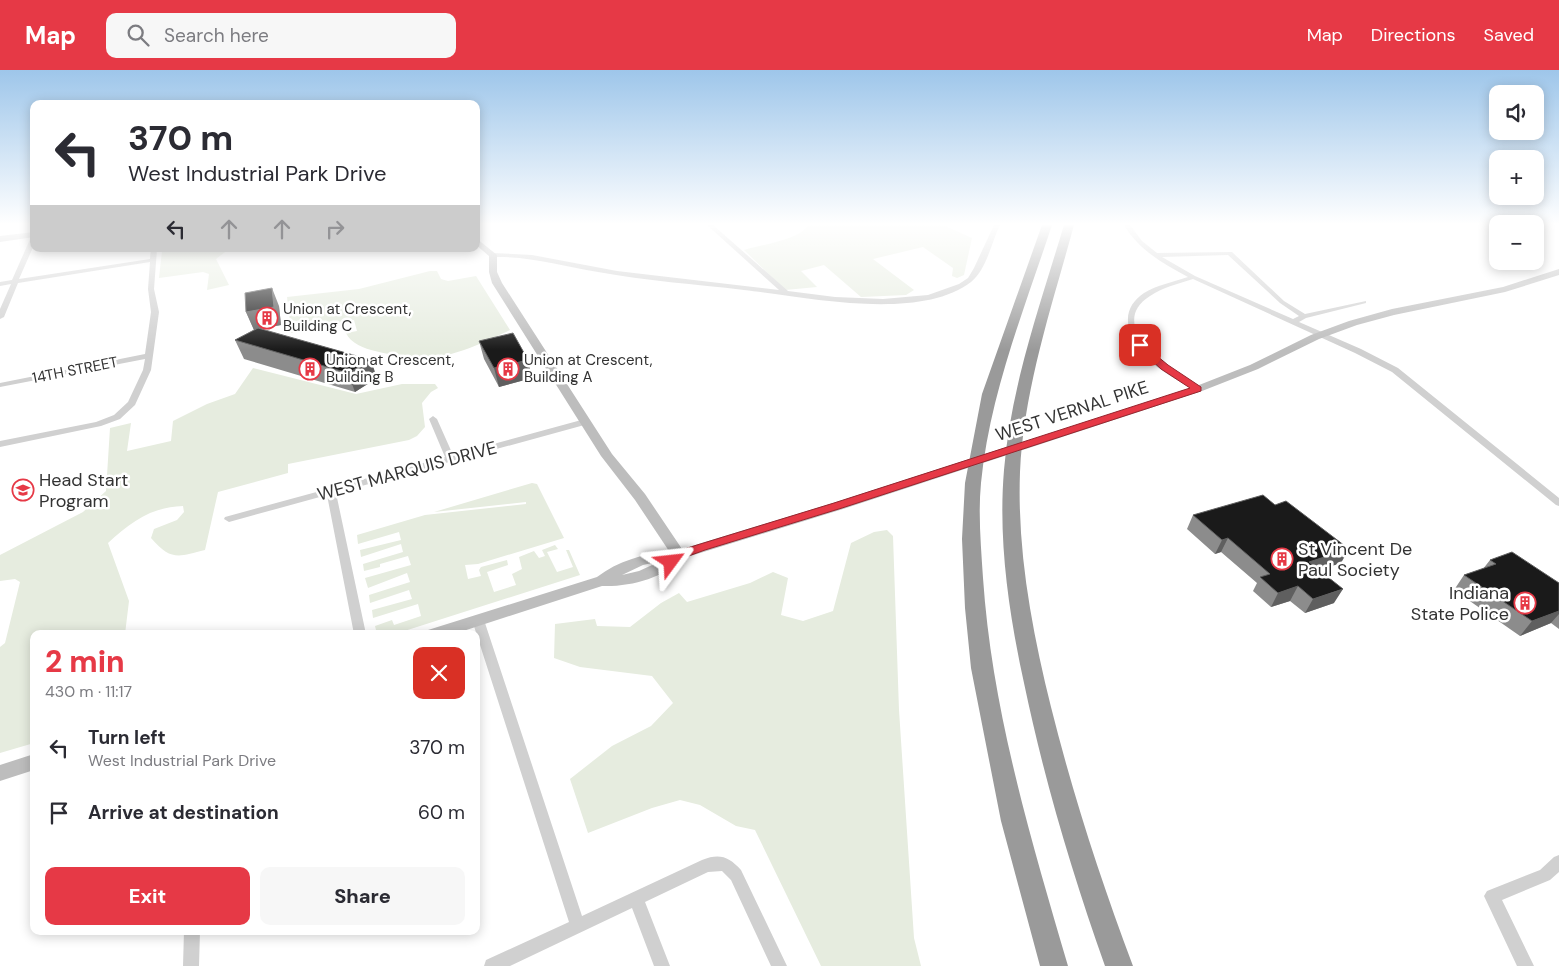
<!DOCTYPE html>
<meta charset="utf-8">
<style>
body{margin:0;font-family:"DM Sans",sans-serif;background:#f7f7f7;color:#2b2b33;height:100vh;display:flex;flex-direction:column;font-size:19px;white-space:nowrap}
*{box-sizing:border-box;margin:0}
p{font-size:16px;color:#7c7c81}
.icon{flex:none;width:28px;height:28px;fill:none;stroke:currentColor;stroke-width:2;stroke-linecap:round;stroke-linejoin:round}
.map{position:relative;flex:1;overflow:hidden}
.drawer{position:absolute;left:30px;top:560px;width:450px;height:305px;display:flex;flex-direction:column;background:#fff;border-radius:10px;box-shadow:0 2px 12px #0003}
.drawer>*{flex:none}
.guide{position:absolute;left:30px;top:30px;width:450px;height:152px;border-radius:10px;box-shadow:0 2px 12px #0003;background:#fff;color:#2b2b33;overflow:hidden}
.fabs{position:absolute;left:1489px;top:15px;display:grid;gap:10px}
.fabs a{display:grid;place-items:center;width:55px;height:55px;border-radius:10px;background:#fff;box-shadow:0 2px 12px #0003;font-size:25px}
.pin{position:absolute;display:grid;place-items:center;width:42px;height:42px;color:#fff;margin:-21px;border-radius:10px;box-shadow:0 2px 8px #0006}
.me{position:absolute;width:55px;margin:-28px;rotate:60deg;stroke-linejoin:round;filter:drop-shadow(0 0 4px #0008)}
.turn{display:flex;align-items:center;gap:18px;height:105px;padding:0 15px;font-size:22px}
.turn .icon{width:65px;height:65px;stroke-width:2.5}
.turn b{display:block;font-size:35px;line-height:42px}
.lanes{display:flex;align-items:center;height:48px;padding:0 15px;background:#0003;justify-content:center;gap:25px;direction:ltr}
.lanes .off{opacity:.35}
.round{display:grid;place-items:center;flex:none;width:52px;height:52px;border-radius:10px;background:#f7f7f7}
.headline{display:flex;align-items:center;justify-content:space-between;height:85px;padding:0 15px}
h1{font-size:30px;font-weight:800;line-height:38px;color:#e63946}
.cta{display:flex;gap:10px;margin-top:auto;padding:10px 15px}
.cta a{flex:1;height:58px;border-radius:10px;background:#e63946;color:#fff;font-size:20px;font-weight:800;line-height:58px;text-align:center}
.cta a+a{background:#f7f7f7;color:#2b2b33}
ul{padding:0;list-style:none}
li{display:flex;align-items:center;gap:15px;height:65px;padding:0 15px}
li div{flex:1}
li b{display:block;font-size:19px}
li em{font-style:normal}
header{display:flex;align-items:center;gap:30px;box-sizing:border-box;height:70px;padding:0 25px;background:#e63946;color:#fff}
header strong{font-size:24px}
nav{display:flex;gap:28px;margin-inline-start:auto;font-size:18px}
.search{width:350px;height:45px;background:#f7f7f7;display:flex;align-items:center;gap:12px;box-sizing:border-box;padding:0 18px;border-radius:10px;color:#7c7c81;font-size:19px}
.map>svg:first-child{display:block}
.green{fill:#e6ecdf}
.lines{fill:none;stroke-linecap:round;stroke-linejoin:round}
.street{fill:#d0d0d0;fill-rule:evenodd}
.secondary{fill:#bdbdbd;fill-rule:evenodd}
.highway{fill:#9a9a9a;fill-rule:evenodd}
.wall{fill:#8c8c8c}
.shaded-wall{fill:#5f5f5f}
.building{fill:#1a1a1a;stroke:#5f5f5f}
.route{fill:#e63946;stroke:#96252e}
.labels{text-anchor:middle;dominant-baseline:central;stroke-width:5;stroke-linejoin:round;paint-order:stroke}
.far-poi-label{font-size:15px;fill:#333;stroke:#fff;text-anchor:start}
.far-street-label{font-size:15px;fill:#333;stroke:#fff}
.street-label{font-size:18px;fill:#333;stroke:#fff}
.poi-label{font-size:18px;fill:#333;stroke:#fff;text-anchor:start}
</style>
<header>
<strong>Map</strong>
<div class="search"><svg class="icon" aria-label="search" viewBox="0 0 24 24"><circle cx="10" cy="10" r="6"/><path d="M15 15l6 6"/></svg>Search here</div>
<nav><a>Map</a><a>Directions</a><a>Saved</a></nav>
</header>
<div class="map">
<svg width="1559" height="896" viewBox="0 0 1559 896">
<rect width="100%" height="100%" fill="#fff"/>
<!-- green -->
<path class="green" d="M808,155h135l29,13 -8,37 -7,3 -5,-2 1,-8 -30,-21 -50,12 41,31 -8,5 -45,2 -37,-32 -23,6 16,16 -32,3 -41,-40c16,-5 56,-10 64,-25z
M173,179h12l6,2 13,-2h25l-13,10 13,26 -22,5 2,-16 -6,-2 -44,6 3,-27z
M430,201h7l4,8 7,2 28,-5 34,54c-23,11 -58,28 -85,28 -17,0 -34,-3 -50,-7 -10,-2 -25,-8 -29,-18l11,-2 -3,-11 -63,13 -4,-36 72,-8z
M253,298l103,26 46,-10h33l3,4 -7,4 -9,11 3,24 -8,9 -8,4 -121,24v9l-70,19 -13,58c-27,7 -34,11 -54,-12l3,-9 23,-9 7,-8 -1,-6c-32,1 -52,16 -75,37l21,58 -4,33h-91v109l-34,10v-106l5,-4 15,-61 -5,-3 -15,2v-26l83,-43 23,-21 4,-63 21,-5 -4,28 44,-10 2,-20 34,-17 28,-10z
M532,413l5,1 27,54 -86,26 -13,1 3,14 13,-3 -2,-6 2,-3 26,-7 1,5 -21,7 7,20 22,-7 -4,-11 10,-5 -3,-12 15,-6 5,7 6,-2 -3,-6 13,-5 3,4 -11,3 10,20 16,-5 -7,-17h3l11,25 -185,59h-18l-2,-8 17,-6 2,5 27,-9 -3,-12 -45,14 -1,-8 40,-11 -3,-9 -39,13 -1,-8 41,-13 -3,-9 -39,15 -3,-10 46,-13 -3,-9 -28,8v3l-16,4 -1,-7 40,-12 -2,-8 -40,13 -1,-7 41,-10 -2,-8 -41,12 -1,-9 68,-20 101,-11v-2l-92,10z
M887,460l6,6 6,174 15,228 7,28h-100l-66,-136 -19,-4 -36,-21 -20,-5 -28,8 -64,25 -18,-54 42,-33 39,-20 22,-23 -21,-27 -72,-9 -26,-9 1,-34 40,-5 2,7 33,1 31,-24 18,-10 8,9 63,-19 23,-11 15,6 -7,37 22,6 30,-10 18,-68 23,-11z"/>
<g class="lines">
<!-- street -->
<path class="street" d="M707,155h6l75,66 47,6 48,2 45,-4 31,-11 9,-6 6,-10 20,-43h6c-9,18 -13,44 -29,57 -52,40 -166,15 -227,8 -49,-6 -98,-9 -146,-18 -36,-6 -69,-16 -105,-15l-3,-2 3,-2 39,2 85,16 162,19z
M1124,155h6l12,16 15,12 75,-1 52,49 21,13 61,-13v2l-60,15 -7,4 62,27 37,19 161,130v8l-3,-1 -164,-133 -37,-19 -162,-74c-15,5 -30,8 -43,17 -34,21 -6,54 17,70 11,8 25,14 35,23l-4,2h-3c-25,-16 -66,-35 -67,-69 -1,-13 6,-22 16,-29 13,-8 29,-11 44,-16 -26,-14 -49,-27 -64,-52zM1228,185l52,48 19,13 -6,3 -98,-43 -33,-19z
M34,165v10l-15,34 131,-20 1,-10h6l-3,40 5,23 -8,58 -16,35 -15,14 -19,7 -101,21v-6l96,-19 18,-7 14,-13 15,-32 2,-11 -145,28v-4l145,-29 6,-42 -3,-23 2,-27 -132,21 -14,34 -4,2v-10l11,-25 -11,2v-4l12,-2 19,-43z
M433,346l4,3 16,36 132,-36 4,3 -1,2 -252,69 30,141h-12l-27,-139 -98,27 -5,-3 1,-2 220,-60 -16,-38z
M478,546l4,1 2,3 98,296 120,-56c18,-7 27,-3 39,10l46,96h-16l-40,-86 -9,-9 -14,1 -63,30 25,64h-16l-22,-58 -122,58h-26l2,-6 83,-38 -97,-302 2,-3z
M1559,785v17l-9,8 -48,20 32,66h-17l-33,-70 3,-5 53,-21 14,-13z
M184,861h16l-1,35h-16z"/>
<!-- secondary -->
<path class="secondary" d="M34,162v5l-34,5v-6z
M476,168l21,17v17l5,11 110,171 33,40 37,55 151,-46 361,-116 56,-22 61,-30 38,-14 43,-12 111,-22 56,-18v6l-54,17 -111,23 -37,10 -38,14 -61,30 -56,22 -359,118 -159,49c-21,20 -53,29 -82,28l-148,48h-28l2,-4 169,-53c21,-16 46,-23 72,-26l-34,-51 -34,-44 -109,-173 -3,-11v-16l-13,-11zM661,491l-22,10 -17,4 21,-10z
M34,684v16l-34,11v-16z"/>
<!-- highway -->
<path class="highway" d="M1042,155h10c-28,85 -62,168 -71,258 -3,31 0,64 2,95 9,133 48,261 85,388h-28l-39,-145 -30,-153 -6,-60 -3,-69 3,-56 17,-89z
M1064,155h10c-22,81 -50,163 -54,247 -3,79 12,158 31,235 22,88 50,174 82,259h-28c-33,-93 -61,-187 -81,-283 -15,-69 -26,-142 -20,-213 7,-84 36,-165 60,-245z"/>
</g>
<!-- wall -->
<path class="wall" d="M279,236l2,19 -20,4 116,49 -22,14 -111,-33 -9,-19 19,-10 -8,-18z
M479,271l53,37 -33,9 -15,-28z
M1193,445l148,48 -22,7 15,33 -29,10 -15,-12 -19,6 -18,-16 4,-8 -36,-31 -6,2 -28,-25z
M1490,490l69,23v46l-8,-6 -31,13 -66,-46 10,-15 19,-6z"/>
<!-- shaded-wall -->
<path class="shaded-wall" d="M272,218l7,18 2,19 -27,5 -8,-18z
M371,290l6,18 -22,14 -7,-19z
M528,290l4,18 -33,9 -5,-19z
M1228,468l-7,14 -6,2 7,-14z
M1349,479l-8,14 -40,13 8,-14z
M1298,516l-8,15 -19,6 7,-14z
M1343,519l-9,14 -29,10 8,-14z
M1559,541v3l-8,9 -31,13 12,-15z"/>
<!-- building -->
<path class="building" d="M272,218l2,19 -28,5 -1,-19z
M258,258l113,32 -23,13 -113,-33z
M513,263l15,27 -34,8 -15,-27z
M1263,425l12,10 11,-4 63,48 -40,13 34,27 -30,10 -15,-13 -20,7 -18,-16 10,-3 -42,-36 -6,2 -29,-25z
M1512,482l47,31v28l-27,10 -68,-46 32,-11 -6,-4z"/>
<!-- sky -->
<linearGradient id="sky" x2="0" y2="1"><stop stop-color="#9ec6ea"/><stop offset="0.55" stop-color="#fff"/><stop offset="1" stop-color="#fff" stop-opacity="0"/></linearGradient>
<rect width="1559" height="280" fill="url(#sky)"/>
<!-- route -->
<path class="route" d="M1140,272l28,23 33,22v4l-359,117 -137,42 -22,8 -8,7 -4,2 -6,-5 10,-10 22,-7 137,-42 356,-115 -29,-19 -24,-22 -2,-2z"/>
<!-- icons -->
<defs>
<g id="building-ring" transform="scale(1.125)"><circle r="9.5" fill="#fff" stroke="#e63946" stroke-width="1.5"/><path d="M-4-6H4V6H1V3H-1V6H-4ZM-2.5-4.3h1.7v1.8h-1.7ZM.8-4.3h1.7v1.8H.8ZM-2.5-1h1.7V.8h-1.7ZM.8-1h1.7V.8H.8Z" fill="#e63946"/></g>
<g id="school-ring" transform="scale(1.125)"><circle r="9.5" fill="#fff" stroke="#e63946" stroke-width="1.5"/><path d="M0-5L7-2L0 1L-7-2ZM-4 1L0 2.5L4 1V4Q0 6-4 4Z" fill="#e63946"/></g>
</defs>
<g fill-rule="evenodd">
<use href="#building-ring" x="267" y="248"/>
<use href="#building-ring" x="310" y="299"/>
<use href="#building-ring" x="508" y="299"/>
<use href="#school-ring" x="23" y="420"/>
<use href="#building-ring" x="1282" y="489"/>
<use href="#building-ring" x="1525" y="533"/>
</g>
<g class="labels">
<!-- far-poi labels -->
<g class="far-poi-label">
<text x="283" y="239">Union at Crescent,<tspan x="283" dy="17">Building C</tspan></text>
<text x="326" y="290">Union at Crescent,<tspan x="326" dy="17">Building B</tspan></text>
<text x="524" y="290">Union at Crescent,<tspan x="524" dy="17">Building A</tspan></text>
</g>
<!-- far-street labels -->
<g class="far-street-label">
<text transform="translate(75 300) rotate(-11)">14TH STREET</text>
</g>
<!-- street labels -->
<g class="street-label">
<text transform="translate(1072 341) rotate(-18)">WEST VERNAL PIKE</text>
<text transform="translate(407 401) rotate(-15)">WEST MARQUIS DRIVE</text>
</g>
<!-- poi labels -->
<g class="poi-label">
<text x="39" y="410">Head Start<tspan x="39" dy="21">Program</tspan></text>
<text x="1298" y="479">St Vincent De<tspan x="1298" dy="21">Paul Society</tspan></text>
<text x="1509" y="523" text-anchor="end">Indiana<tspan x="1509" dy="21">State Police</tspan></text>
</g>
</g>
</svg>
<div class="fabs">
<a><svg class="icon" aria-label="sound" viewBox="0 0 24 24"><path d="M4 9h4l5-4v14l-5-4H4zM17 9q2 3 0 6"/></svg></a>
<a>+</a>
<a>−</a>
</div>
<div class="pin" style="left:1140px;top:275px;background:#d93025"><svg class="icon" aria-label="arrive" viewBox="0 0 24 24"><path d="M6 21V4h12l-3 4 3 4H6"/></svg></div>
<svg class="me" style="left:671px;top:492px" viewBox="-20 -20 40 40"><path d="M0-17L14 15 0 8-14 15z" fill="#e63946" stroke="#fff" stroke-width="4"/></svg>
<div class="guide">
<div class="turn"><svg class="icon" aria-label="left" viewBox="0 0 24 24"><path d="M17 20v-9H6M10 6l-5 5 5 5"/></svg><div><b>370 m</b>West Industrial Park Drive</div></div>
<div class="lanes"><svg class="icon" aria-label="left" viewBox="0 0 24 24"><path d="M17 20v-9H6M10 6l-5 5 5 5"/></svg><svg class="icon off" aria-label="ahead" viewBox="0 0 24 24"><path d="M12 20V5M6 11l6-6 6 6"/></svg><svg class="icon off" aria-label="ahead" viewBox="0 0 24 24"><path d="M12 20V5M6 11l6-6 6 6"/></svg><svg class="icon off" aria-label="right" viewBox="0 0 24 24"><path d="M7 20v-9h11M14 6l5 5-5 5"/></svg></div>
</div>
<section class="drawer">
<div class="headline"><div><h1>2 min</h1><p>430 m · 11:17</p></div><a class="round" style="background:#d93025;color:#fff"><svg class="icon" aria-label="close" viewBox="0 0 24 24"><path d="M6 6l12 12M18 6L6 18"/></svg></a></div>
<ul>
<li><svg class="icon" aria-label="left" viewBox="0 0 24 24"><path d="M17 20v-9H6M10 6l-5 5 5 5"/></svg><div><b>Turn left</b><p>West Industrial Park Drive</p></div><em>370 m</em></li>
<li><svg class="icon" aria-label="arrive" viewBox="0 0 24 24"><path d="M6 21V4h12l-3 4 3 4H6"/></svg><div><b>Arrive at destination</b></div><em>60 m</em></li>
</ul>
<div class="cta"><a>Exit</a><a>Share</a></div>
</section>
</div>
